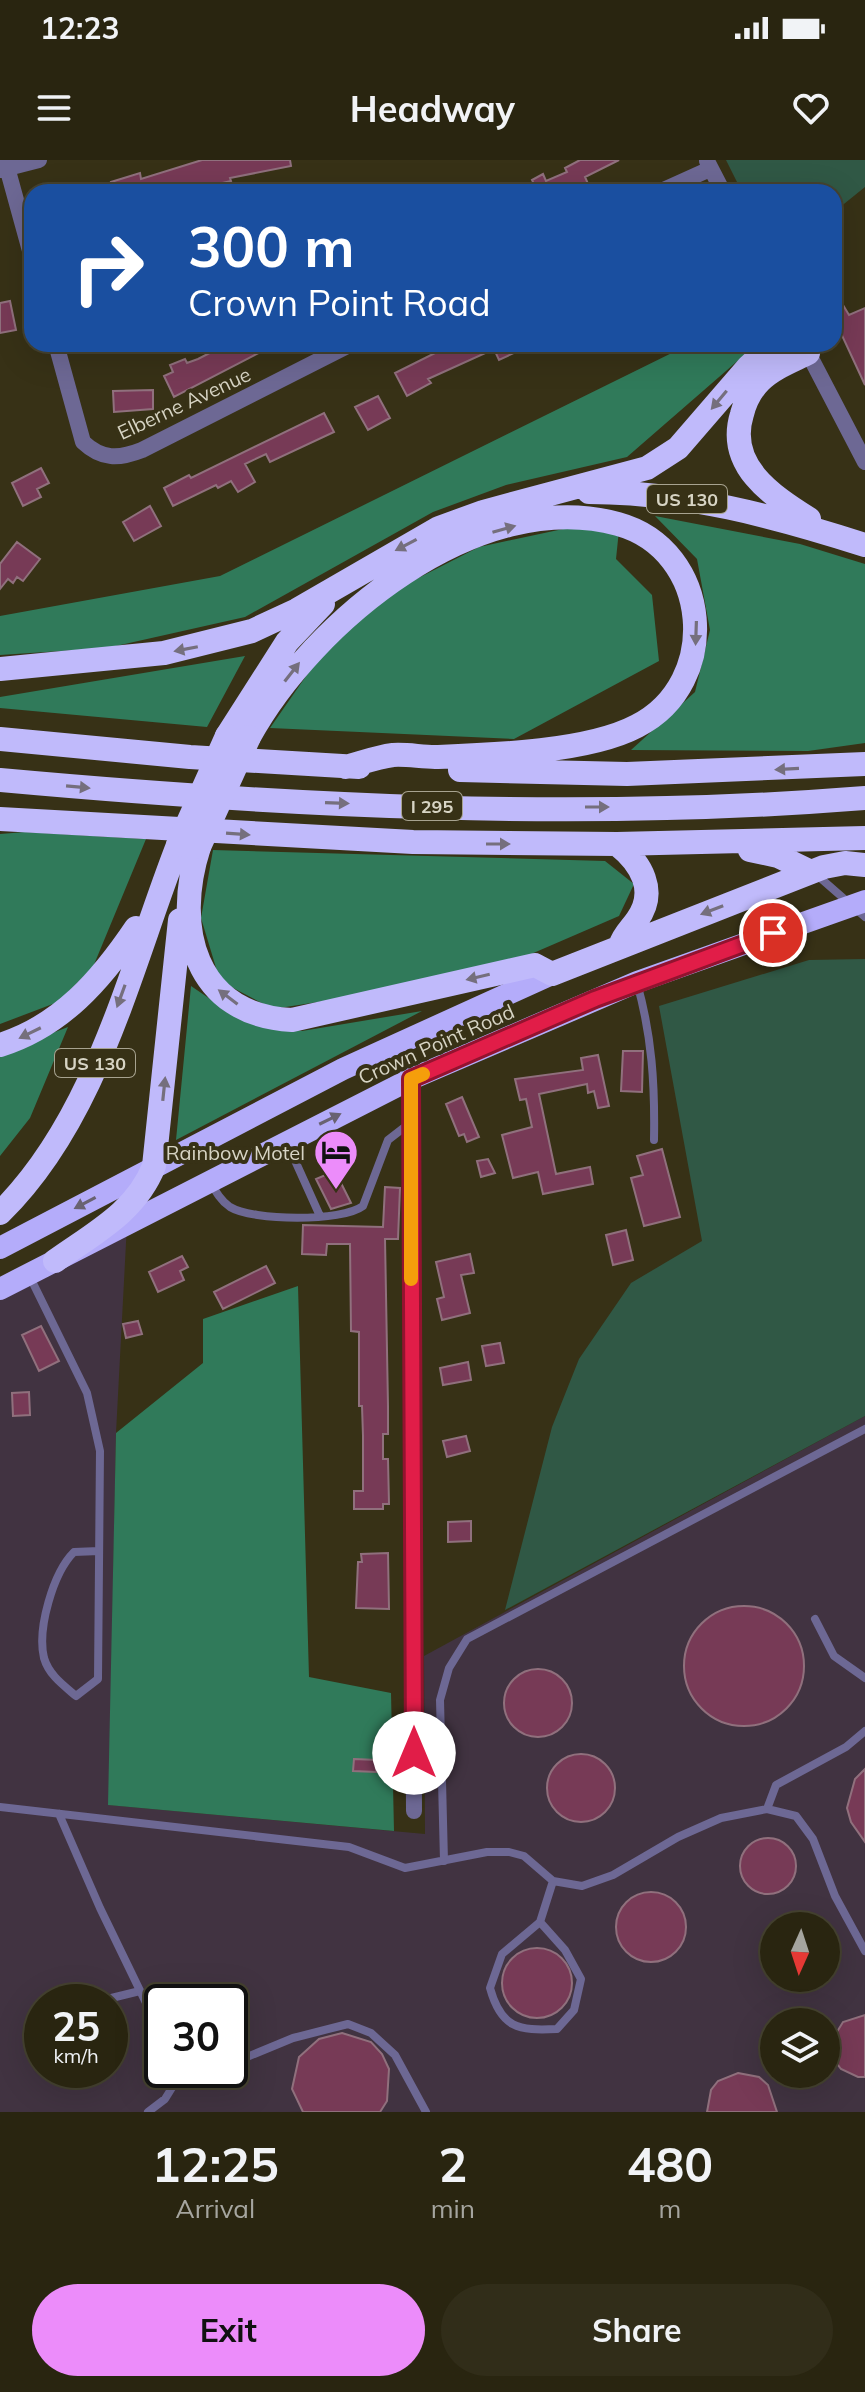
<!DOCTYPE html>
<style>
body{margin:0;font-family:Mulish,sans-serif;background:#312d19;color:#f1f3f6;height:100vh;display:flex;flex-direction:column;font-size:30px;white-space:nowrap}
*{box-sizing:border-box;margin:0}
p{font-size:26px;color:#a5a59f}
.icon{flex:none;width:44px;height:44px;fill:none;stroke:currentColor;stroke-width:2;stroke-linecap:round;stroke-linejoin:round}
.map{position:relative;height:1952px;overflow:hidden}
.drawer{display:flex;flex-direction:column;background:#292510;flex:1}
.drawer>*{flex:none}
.top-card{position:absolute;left:24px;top:24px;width:818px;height:168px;border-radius:24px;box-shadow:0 8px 32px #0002,0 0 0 2px #454230;background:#1a4fa0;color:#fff;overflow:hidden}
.needle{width:52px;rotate:183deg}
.controls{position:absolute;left:760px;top:1752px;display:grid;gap:16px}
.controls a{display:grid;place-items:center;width:80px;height:80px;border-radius:50%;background:#292510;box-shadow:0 8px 32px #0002,0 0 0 2px #454230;font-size:40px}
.speed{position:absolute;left:24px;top:1824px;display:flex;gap:16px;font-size:40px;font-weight:700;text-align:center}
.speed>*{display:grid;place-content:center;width:104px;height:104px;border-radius:50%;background:#292510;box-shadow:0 8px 32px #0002,0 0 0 2px #454230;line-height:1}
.speed small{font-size:20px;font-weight:400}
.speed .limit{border:4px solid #111;border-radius:12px;background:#fff;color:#111}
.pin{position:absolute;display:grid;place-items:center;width:68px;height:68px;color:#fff;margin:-34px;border:4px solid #fff;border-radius:50%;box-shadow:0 2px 8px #0007}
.me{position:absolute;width:88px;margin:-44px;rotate:0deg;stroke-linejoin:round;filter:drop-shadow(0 0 6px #0008)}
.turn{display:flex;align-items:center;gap:28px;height:168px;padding:0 32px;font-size:36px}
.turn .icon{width:104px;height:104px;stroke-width:2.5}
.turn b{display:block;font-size:56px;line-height:68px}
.eta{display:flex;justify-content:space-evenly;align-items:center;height:136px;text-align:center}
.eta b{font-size:48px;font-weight:700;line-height:56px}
.primary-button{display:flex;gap:16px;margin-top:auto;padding:16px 32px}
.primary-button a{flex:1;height:92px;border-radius:48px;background:#ec8cfa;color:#111;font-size:32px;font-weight:700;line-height:92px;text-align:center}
.primary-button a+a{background:#312d19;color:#f1f3f6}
.status{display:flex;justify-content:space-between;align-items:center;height:56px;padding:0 40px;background:#292510;direction:ltr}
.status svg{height:22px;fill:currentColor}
header{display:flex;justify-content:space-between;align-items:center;height:104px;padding:0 32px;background:#292510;font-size:36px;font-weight:700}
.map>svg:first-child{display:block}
.industrial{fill:#413341;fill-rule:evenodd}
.green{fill:#305845}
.forest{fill:#307a5a}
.building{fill:#773a56;stroke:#90707d;stroke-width:2}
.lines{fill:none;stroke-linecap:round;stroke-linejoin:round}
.service{stroke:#6d6894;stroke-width:8}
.minor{stroke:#6d6894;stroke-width:16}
.trunk{stroke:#b4acfa;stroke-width:22}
.motorway{stroke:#c0bafb;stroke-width:24}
.motorway-bridge{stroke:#c0bafb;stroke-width:24}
.oneway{fill:#756f7d}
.oneway2{fill:#696271}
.route-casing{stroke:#92132f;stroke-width:20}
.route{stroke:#e11d48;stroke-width:14}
.slow{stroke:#f59e0b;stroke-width:14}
.labels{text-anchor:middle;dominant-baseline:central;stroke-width:8;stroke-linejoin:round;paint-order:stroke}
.shield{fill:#373116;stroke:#a7a390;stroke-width:2}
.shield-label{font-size:18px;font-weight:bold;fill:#d7d4c4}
.street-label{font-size:20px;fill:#d7d4c4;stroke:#373116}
.poi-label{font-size:20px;fill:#d7d4c4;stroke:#373116;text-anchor:end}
</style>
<div class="status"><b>12:23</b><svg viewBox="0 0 49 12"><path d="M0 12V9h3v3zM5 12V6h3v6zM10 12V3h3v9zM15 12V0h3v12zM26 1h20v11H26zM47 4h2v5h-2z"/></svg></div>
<header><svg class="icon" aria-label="menu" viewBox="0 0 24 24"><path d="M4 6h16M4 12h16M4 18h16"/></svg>Headway<svg class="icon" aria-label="heart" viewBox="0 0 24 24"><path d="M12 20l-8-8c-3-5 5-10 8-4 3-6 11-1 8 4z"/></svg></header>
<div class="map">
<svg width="865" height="1952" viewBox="0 0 865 1952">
<rect width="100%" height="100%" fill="#373116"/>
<!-- industrial -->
<path class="industrial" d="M127,1064l-11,209 -7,372 316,29 -1,-178 441,-240v696h-865v-823zM774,1766h52v52h-52zM42,1842h68v68h-68zM162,1842h68v68h-68zM774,1862h52v52h-52z"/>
<!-- green -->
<path class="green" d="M726,0h139v27l-31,25v-20h-92z
M865,799v457l-360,194 47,-183 27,-68 52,-76 71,-42 -43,-235 150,-46z"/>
<!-- forest -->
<path class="forest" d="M690,184h67l-130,113 -121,28 -73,27 -188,105 -138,31 -107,7v-39l220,-40z
M655,356l145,28 65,20v179l-57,8 -177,-1 64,-58 15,-62 -13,-71z
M577,366l42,4 -3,29 36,36 7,66 -145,78 -244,-11 50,-72 67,-62 92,-47z
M245,496l-38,71 -207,-19v-11z
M25,672l121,7 -53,128 -35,35 -58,22v-190z
M213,690l392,11 29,23 -15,32 -111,48 -171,35 -64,10 -53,-28 -19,-63z
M191,826l50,34 61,11 120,-20 -246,129z
M68,867l-38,91 -30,38v-103z
M298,1126l11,391 82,16 3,138 -286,-26 8,-372 87,-70v-44z"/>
<!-- building -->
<path class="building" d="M202,0h88l1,6 -61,12 1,3 -35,8 1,3h-24l-3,-6 -7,2 -1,-3 -24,7h-24l-3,-10 29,-9 1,6z
M580,0h39l-34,17 4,9 -11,6h-55l12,-6 -3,-6 11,-6 3,7 21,-9 -2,-4z
M834,130l15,25 16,-7v77l-25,-54 -6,3z
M10,141l6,29 -16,3v-30z
M227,184h49l-102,53 -10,-21 9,-4 -3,-7 15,-6 2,4 11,-4z
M453,184h80l-34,16 -5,-11 -66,30 3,4 -24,13 -12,-23z
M153,230v19l-39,3 -1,-21z
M378,236l12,22 -22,12 -13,-23z
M324,253l10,19 -64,30 -4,-8 -21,10 10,18 -17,10 -7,-11 -13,7 -2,-3 -43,21 -9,-18 25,-13 2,3z
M41,308l8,15 -12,6 4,8 -18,9 -11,-23z
M150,346l11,20 -27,15 -11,-19z
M17,382l23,17 -17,22 -6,-4 -4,6 -5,-4 -8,10v-25z
M623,891h20l-1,41 -21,-1z
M598,895l11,51 -11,2 -4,-17 -6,2 -1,-9 -48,10 17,80 34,-7 3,17 -50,10 -5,-22 -25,6 -11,-43 30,-8 -6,-28 -6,1 -5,-21 68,-9 -2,-12z
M462,937l17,40 -12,5 -3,-8 -5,2 -13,-32z
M662,989l18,68 -36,9 -13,-48 12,-3 -6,-19z
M488,999l7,14 -14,4 -4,-16z
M335,1011l16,32 -20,6 -15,-30z
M385,1027l15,1 -2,51h-13l3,167v28h-5v25h5l1,45h-6v5h-29v-18h9v-55l-1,-30h-3v-74l-8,-1 -1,-87h-23l-1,11 -24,-1 1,-29 80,2z
M626,1070l7,30 -20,5 -7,-30z
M470,1094l4,19 -13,2 9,38 -28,7 -5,-21 7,-2 -8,-35z
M182,1096l6,11 -8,4 4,9 -26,12 -9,-20z
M266,1106l9,17 -52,26 -9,-17z
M138,1161l4,13 -16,4 -3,-14z
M41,1166l18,35 -20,10 -17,-36z
M500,1183l4,20 -18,3 -4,-20z
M468,1202l3,18 -28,5 -3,-17z
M29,1232l1,23 -17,1 -1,-23z
M466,1276l4,15 -23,6 -4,-16z
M471,1361v20l-23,1v-20z
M388,1393l1,56 -33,-1 2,-46h4l-1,-8z
M684 1506a60 60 0 1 1 120 0a60 60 0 1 1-120 0Z
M504 1543a34 34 0 1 1 68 0a34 34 0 1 1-68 0Z
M547 1628a34 34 0 1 1 68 0a34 34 0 1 1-68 0Z
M354,1599l23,1 -1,12 -23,-1z
M865,1609v73l-14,-20 -4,-14 8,-29z
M740 1706a28 28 0 1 1 56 0a28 28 0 1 1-56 0Z
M616 1767a35 35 0 1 1 70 0a35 35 0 1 1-70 0Z
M502 1823a35 35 0 1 1 70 0a35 35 0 1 1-70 0Z
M865,1855v62h-7l-17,-8 -6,-8 -3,-21 11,-18z
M342,1873l29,9 11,12 7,15 -2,32 -7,11h-77l-11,-23 7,-32 20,-18z
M738,1913l21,4 9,8 9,27h-70l4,-22 7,-9z"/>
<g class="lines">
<!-- service -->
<path class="service" d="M818,716l47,41
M637,823c15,53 18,102 17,157
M288,985l32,71
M211,1023c5,9 10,18 19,24 23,14 112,15 133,-1l25,-66 22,-17
M29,1115l58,118 13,58 -2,228 -22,17c-13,-11 -27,-21 -32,-38 -7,-29 9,-85 30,-106l25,-1
M815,1459l19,37 31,22
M0,1647l349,40 56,21 82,-16h22l15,4 29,25 29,5 31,-11 65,-38 43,-19 46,-9 29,7 17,23 22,57 30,55
M767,1649l9,-24 70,-38 19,-16
M59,1654l41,94 62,128
M444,1701l-4,-161 9,-32 18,-29 398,-210
M540,1762l-38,32 -12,34c11,40 28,43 67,41l17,-19 7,-31 -16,-29 -25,-28 13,-41
M95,1842l45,-11
M230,1904l63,-26 55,-14 23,9 24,22 31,57
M148,1952l17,-13 18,-29"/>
<!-- minor -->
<path class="minor" d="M5,0l27,98
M707,1l16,31
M0,10l39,-10
M659,32l51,-23
M56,184l27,98c19,18 36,17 59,8l209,-106
M804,185l61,117
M395,884l16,35 3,732"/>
<!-- trunk -->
<path class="trunk" d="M0,1088l343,-179 209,-95
M0,1129l411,-210 226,-97 228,-81"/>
<!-- motorway -->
<path class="motorway" d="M808,193c-16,8 -35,15 -48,28 -9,9 -15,21 -18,33 -16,51 29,81 67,105
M589,332c96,0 185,24 276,53
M0,509l164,-16 88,-22 45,-21 142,-82 44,-16 164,-44 31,-20 70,-81 25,-23
M227,576l60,-94 36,-38
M249,577c63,-115 229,-252 369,-213 94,26 104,159 19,202 -49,26 -146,29 -202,31 -14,0 -28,-3 -42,-2 -16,2 -32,8 -47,12
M0,579l190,18 169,10
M460,610l167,4 238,-10
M0,620c286,26 578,41 865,18
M0,659l413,23 204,2 248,-6
M617,684c24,19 41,47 20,76 -7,10 -13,14 -17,26
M199,687c-26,80 -5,168 93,173l243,-55 17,9 272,-107 21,-4 20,2
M750,690l28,6 33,16
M0,885c61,-19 101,-65 136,-117
M0,1053c97,-95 130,-245 178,-368
M55,1101c39,-28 81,-49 99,-95l26,-246"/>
<!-- motorway-bridge -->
<path class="motorway-bridge" d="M178,685l49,-109
M199,687l50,-110"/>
</g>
<!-- one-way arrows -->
<defs><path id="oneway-solid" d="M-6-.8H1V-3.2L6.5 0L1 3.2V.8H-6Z" transform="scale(2)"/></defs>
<g class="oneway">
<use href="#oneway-solid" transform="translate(719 240) rotate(130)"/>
<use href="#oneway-solid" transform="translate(504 369) rotate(-16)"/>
<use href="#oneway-solid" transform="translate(406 385) rotate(152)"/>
<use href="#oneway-solid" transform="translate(696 473) rotate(92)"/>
<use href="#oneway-solid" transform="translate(186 489) rotate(169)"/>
<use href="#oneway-solid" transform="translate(292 512) rotate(-52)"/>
<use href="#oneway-solid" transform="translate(787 609) rotate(177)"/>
<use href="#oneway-solid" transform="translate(78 627) rotate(5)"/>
<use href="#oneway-solid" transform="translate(337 643) rotate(2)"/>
<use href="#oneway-solid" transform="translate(597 647)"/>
<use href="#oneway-solid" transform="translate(238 674) rotate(4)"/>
<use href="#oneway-solid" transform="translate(498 684)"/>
<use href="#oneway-solid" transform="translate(712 750) rotate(159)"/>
<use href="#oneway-solid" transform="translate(478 817) rotate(167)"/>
<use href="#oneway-solid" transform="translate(121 836) rotate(110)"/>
<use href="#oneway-solid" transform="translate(228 837) rotate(-143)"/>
<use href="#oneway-solid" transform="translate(30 873) rotate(154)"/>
<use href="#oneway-solid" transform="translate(164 929) rotate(-84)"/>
</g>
<g class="oneway2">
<use href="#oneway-solid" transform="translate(330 959) rotate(-26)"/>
<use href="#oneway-solid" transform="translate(85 1043) rotate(152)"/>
</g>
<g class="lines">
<!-- route casing -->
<g class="route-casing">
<path id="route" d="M414,1593l-3,-674 184,-80 178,-66"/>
</g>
<!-- route -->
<use href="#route" class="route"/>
<!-- slow -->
<path class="slow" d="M411,1119v-200l12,-5"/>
</g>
<!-- icons -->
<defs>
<g id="hotel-pin" transform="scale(2.3)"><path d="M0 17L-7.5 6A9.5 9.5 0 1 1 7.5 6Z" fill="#ec8cfa" stroke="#373116"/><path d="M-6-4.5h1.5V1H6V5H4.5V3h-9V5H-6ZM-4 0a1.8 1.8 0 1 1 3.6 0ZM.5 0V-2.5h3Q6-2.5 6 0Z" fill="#111"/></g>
</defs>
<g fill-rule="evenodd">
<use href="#hotel-pin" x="336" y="992"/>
</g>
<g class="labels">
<!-- shield labels -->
<g class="shield">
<rect x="647" y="325" width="80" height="28" rx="6"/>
<rect x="402" y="632" width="60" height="28" rx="6"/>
<rect x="55" y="889" width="80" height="28" rx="6"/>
</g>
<g class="shield-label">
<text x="687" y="339">US 130</text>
<text x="432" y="646">I 295</text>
<text x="95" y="903">US 130</text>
</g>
<!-- street labels -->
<g class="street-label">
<text transform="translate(184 243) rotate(-25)">Elberne Avenue</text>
<text transform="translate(436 884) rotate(-24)">Crown Point Road</text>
</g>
<!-- poi labels -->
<g class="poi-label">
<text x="305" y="992">Rainbow Motel</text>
</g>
</g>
</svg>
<div class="controls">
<a><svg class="needle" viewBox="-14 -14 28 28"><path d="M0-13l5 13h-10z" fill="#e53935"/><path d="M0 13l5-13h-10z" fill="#a5a59f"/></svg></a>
<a><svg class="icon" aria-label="layers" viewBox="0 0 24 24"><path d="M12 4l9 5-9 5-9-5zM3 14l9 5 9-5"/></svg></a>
</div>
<div class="speed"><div>25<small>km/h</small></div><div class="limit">30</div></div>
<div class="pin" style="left:773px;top:773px;background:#d93025"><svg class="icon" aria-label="arrive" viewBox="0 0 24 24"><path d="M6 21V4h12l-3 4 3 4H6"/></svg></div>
<svg class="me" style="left:414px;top:1593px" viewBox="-20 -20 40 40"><circle r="19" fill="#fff"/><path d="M0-13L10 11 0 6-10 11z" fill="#e11d48"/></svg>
<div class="top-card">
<div class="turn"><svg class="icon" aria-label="right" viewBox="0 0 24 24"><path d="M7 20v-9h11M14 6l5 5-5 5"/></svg><div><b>300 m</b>Crown Point Road</div></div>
</div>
</div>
<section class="drawer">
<div class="eta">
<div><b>12:25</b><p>Arrival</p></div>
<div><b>2</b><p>min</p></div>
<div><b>480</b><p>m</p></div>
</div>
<div class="primary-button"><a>Exit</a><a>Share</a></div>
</section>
